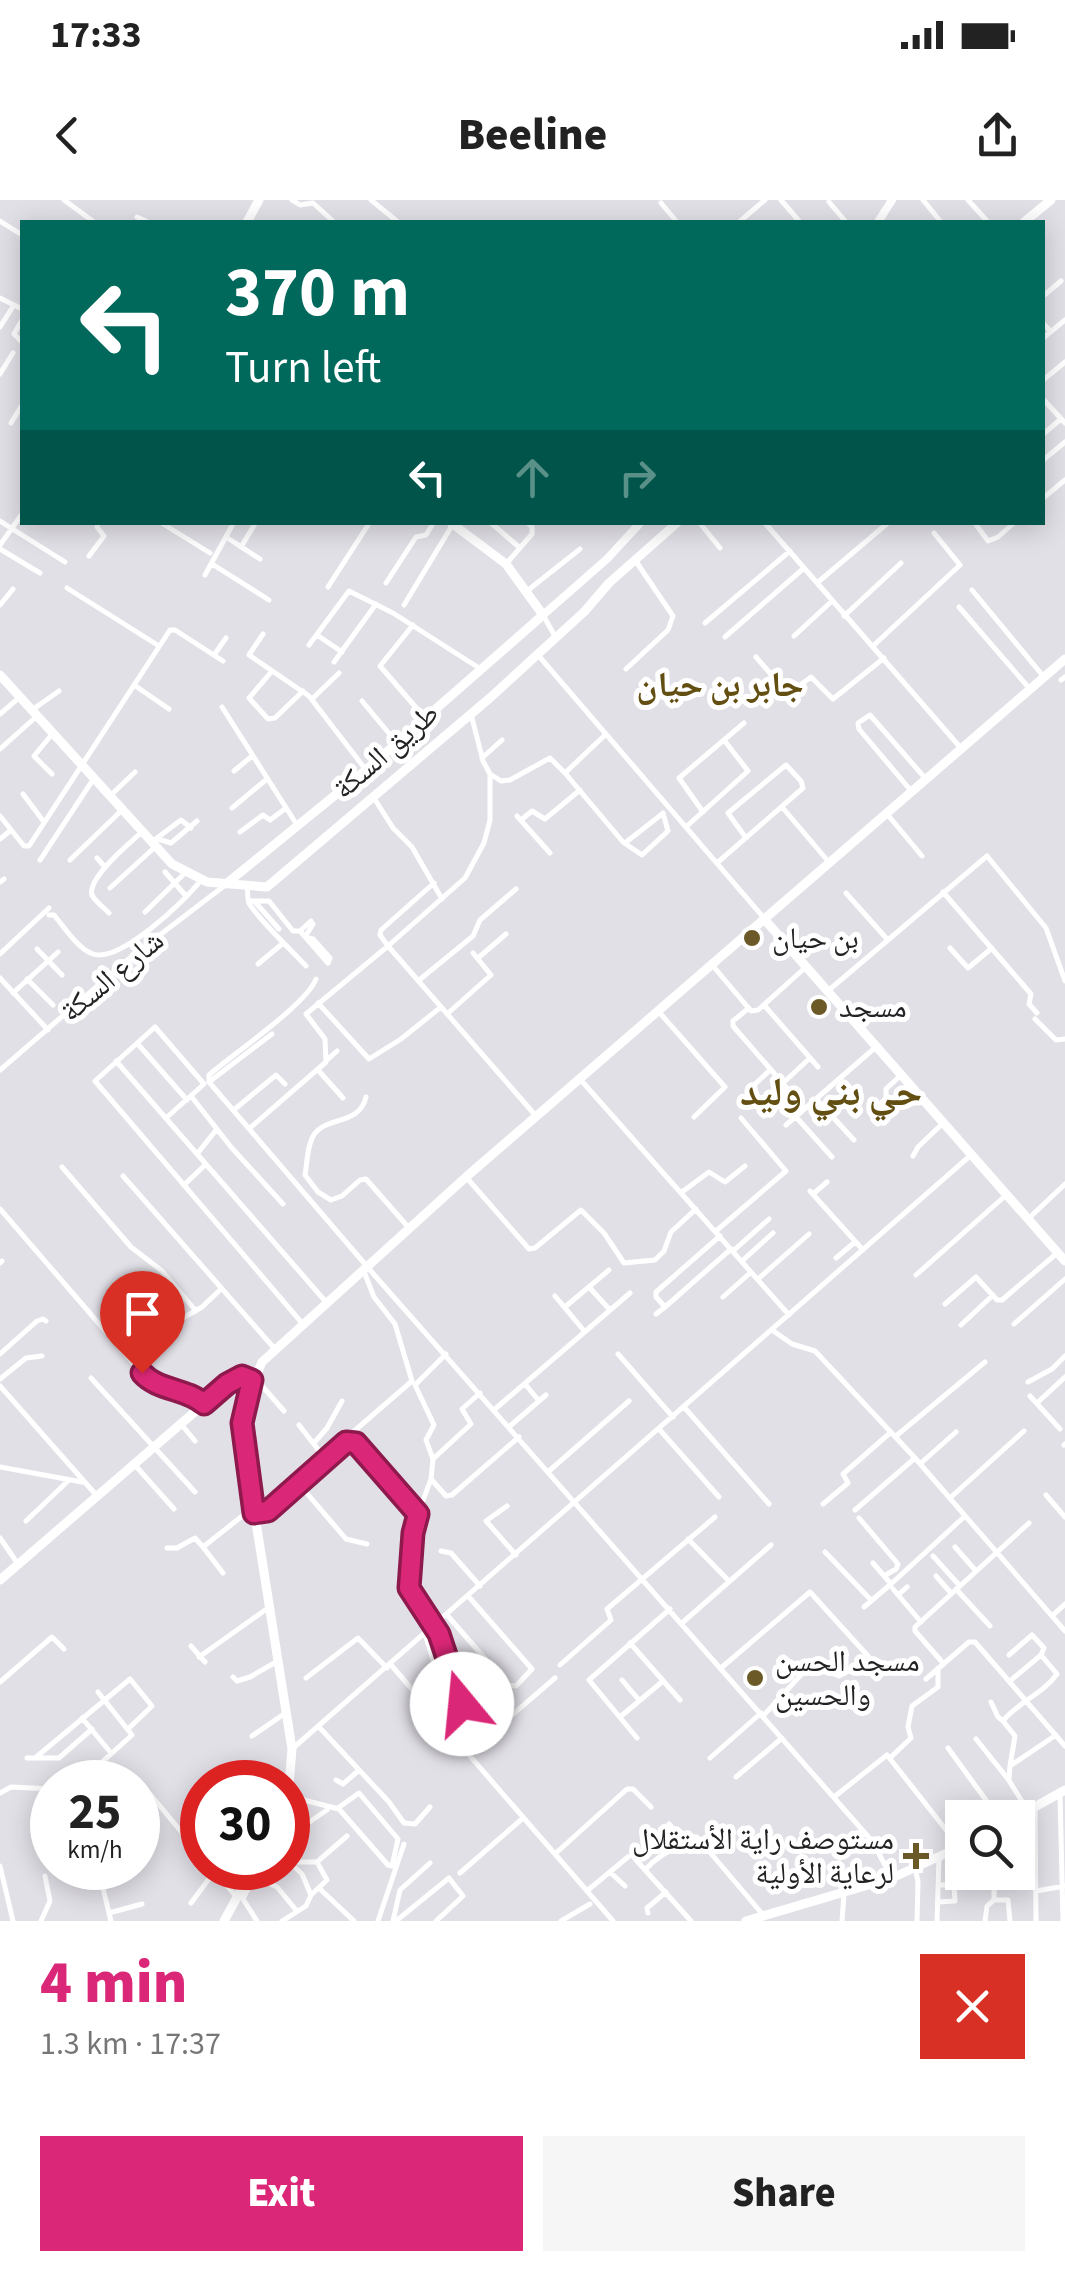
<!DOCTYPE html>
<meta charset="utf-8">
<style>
body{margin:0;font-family:"Source Sans 3","Noto Naskh Arabic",sans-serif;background:#f6f6f6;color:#222;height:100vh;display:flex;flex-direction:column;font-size:38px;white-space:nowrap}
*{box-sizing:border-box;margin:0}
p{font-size:32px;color:#767676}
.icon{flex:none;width:55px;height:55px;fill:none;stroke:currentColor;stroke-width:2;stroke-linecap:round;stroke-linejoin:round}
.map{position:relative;height:1721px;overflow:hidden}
.drawer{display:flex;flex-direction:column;background:#fff;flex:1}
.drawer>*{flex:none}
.banner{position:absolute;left:20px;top:20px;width:1025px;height:305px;border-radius:0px;box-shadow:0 5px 25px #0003;background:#00695c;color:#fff;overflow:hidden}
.buttons{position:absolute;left:945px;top:1600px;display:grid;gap:20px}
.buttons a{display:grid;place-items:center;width:90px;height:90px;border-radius:0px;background:#fff;box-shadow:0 5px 25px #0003;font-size:50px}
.speed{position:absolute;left:30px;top:1560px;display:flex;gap:20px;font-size:50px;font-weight:700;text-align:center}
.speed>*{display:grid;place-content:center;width:130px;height:130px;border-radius:50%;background:#fff;box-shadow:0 5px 25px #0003;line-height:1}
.speed small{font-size:25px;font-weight:400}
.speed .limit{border:15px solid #d22;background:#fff;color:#111}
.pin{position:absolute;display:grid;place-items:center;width:85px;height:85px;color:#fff;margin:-102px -42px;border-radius:50% 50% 50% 0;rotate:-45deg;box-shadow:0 0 10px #0007}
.pin .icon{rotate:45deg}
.me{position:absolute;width:110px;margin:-55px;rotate:343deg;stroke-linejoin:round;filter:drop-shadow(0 0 8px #0008)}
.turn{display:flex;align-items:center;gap:35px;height:210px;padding:0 40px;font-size:45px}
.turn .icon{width:130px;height:130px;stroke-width:2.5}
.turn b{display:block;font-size:70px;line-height:85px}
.lanes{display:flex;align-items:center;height:95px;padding:0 40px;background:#0003;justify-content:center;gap:50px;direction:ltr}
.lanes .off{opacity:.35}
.round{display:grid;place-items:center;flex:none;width:105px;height:105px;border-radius:0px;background:#f6f6f6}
.summary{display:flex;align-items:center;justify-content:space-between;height:170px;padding:0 40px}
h1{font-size:60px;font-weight:800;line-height:75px;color:#db2777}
.cta{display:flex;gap:20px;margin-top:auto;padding:20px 40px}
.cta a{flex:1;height:115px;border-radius:0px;background:#db2777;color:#fff;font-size:40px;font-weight:800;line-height:115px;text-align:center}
.cta a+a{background:#f6f6f6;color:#222}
.status{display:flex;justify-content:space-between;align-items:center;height:70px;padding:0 50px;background:#fff;direction:ltr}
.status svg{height:28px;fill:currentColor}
header{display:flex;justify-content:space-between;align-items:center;height:130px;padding:0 40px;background:#fff;font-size:45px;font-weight:800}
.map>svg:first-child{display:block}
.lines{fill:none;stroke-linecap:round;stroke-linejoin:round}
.minor{stroke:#fff;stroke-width:5}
.tertiary{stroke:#fff;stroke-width:8}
.secondary{stroke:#fff;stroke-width:9}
.route-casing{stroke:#8e194d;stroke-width:25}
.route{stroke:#db2777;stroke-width:18}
.poi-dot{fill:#6b5927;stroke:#fff;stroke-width:4}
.labels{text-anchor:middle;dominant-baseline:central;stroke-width:10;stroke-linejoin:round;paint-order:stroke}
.street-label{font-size:30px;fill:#232325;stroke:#fff}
.poi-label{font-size:30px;fill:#232325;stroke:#fff;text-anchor:start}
.quarter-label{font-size:35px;font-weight:bold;fill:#634f12;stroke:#fff}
.district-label{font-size:40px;font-weight:bold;fill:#634f12;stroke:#fff}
</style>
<div class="status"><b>17:33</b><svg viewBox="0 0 49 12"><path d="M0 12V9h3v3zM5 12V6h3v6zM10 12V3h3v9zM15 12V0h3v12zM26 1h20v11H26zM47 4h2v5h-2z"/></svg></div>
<header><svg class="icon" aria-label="back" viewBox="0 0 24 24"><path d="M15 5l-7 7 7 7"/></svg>Beeline<svg class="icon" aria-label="share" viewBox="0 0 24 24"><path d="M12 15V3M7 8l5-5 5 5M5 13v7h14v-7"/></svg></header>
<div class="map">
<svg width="1065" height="1721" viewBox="0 0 1065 1721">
<rect width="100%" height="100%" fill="#e2e0e7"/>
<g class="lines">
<!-- minor -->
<path class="minor" d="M64,0l30,22
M292,0l8,5 13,-2 21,19
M371,0l27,22
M781,0l19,22
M923,0l18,22
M968,0l20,22
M829,2l17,20
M661,3l16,19
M137,17l11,5
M0,21l22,14
M739,22l26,-22
M1042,97l19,-16
M0,98l22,11
M22,120l-8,14 8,8
M1042,122l9,10
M0,127l14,-22
M1042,139l23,-19
M0,174l13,-21
M1042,181l23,-19
M1042,198l23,25
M11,223l11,-18
M1042,235l19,-16
M1042,261l23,-19
M1042,299l23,-19
M0,321l65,41
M160,322l50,31
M470,322h8
M490,322l30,26
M699,322l21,26
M764,322l196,225
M974,322l14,19 10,-4 17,-15
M226,337l34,22
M0,345l22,-31
M241,347l15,-25
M0,349l40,24
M89,356l15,-20 -7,-9 1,-5
M212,364l57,36
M506,364l26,-30v-7l-5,-5
M205,375l29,-53
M386,383l30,-46 10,-2 8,-13
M817,383l72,-61
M328,387l42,-65
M67,388l92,58
M972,390l71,86
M527,391l53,-42
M0,405l13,-16
M404,405l49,-81
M959,407l70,81
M543,415l13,23
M844,416l57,-53
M705,423l85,-72
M413,425l-33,41 45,52
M263,434l-14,21 60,41 57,74
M317,435l25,17
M794,436l38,-35
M725,437l79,-69
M309,445l40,-54 44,22 86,55
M873,446l87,-81 -26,-32
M214,455l12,-17
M538,455l226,263
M756,457l32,37 23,-17 22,22 51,-41
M334,462l42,-58
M626,469l42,-39 5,-14 -38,-56
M272,471l-23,27 19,21 7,-1 28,-27
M1061,480l4,-3
M134,485l35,24
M312,499l27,-26
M362,501l35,42
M222,507l75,118
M32,510l27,-19
M0,514l20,-17
M471,514l12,47 7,13v46l-6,23 -19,35 -77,68 148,170
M0,549l37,-33
M482,558l20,-18
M234,571l18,-15
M565,573l58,69 19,13 26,-24 -5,-18
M52,574l-18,-18 19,-23
M490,574l11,7 9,-1 40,-22 15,15 41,-39
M912,592l-53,-63 -1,-6 12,-8 55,63
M23,594l21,28
M110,596l25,-24
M374,598l19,30 19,19 30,52
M782,607l46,54
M232,608l35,-29
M703,612l-24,-34 65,-55
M887,614l35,42
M0,616l24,30h5l141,-216h5l48,31
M517,616l33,37
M521,620l11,-9 13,8 35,-29
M687,626l61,-55 -24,-31
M240,632l23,-17 7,5 16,-12
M0,639l11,-9
M158,639l13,4 26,-22
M153,641l28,-21 10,8
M625,643l37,-29
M97,658l7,8
M40,660l54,-82
M70,660l52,-50
M717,663l86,-75 -2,-7 -15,-16 -58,48 18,25
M165,672l21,24
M0,682l4,-3
M247,685c1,6 0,12 2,18 6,13 45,50 57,63
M110,688l45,-41
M943,692l88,102 -2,10 8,9
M846,693l41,46
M249,701h20l24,30h7l28,32 2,-5 -17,-19 -8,-2 8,-13
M255,702l24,27
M145,712l40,-39
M109,713c-4,-4 -15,-13 -17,-18 -5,-17 38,-52 50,-63
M49,715h5c10,12 24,34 39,39 27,9 92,-53 108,-74
M300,731l11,-10
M950,748l18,20 24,-20
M37,749l25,26
M0,754l49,-46
M478,758l28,-24
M258,764l24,-20
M713,766l38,45 7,-1 49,-44
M0,778l48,52
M27,779l26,26
M316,779c-9,25 -83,75 -107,96v7l161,188 502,571 20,37
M418,781l55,-45 7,-16 36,-31
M829,790l158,-134 59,72 19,53
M13,793l45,-41
M318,803l51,56 32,-20 40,-32
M764,805l54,62
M749,808l-16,13v5l59,68
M659,812l66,75 -31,30
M447,814l44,-39 -18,-22
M1035,819l21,21 9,-1
M137,843l50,57
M327,860l10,-9
M116,861l210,241
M0,870l131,-113 93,-71
M318,870l25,28
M579,878l210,237
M840,880l20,22
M209,882l63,-48
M783,883l27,-25
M754,885l16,-15
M191,896l40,51 52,57
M366,897c-7,31 -46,17 -55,44 -4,10 -4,23 -6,34l13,17 13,8 11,-4 18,-16 6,-1 43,49
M817,900l37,40
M768,904l18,-16
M876,907l10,-8v-10l14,-13
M235,909l41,-34 9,9
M796,917l36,40
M166,918l38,-34 -49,-57 -60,54 207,242
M786,925l91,-79
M250,928l76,-66 -1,-23 -19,-25 82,-68 -8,-11 1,-5 53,-47
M197,954l20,-25
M913,956l5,-9 24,-23
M62,967l69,80 31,24 34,40
M123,976l151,172
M466,977l63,72 6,-1 46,-38 23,23 20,30 31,-3 9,-9 7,-19 25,-23
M184,985l22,-21
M810,991l53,59
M682,992l27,-20 16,10 20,-16
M813,994l14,-12
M0,1009l145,168c18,13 41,12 58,26
M1028,1019l37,-35
M716,1031l70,-60 -45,-53
M720,1036l-64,56v5l9,10 66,-58
M733,1051l36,-32
M836,1058l19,-16
M742,1061l31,-28
M0,1063l2,-2
M916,1075l89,-79
M758,1079l51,-45
M589,1087l21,23
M555,1096l30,36
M723,1097l27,-24
M945,1104l31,-27 21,23h5l54,-46
M565,1107l44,-37
M656,1114l9,-7
M183,1118l19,-11 19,-18
M1014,1124l51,-45
M961,1125l32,-30
M772,1130l20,14 23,7 100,107 150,173
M0,1154l37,-33 6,-2 3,2
M446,1154l-31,31 19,40 -8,15 7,19 -2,20 15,17 6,-1 67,-58
M618,1154l55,63
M91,1178l104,114
M0,1179l26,-21 16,-2
M256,1179l28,32
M1028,1182l24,-13 13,-13
M525,1184l14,17
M0,1186l97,110
M1030,1196l30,33
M1037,1203l28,-26
M684,1207l85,97
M495,1209l135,-116
M181,1224l14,17
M299,1225l21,27h10l82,-71 -17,-57 -21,-27 -11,-28
M510,1226l36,-31
M659,1229l60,68
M896,1236l89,-74
M314,1243l13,-15 15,-27
M1064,1245l1,-1
M433,1259l38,-35 -9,-15 18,-16
M921,1263l35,-31
M134,1264l40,45
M0,1267l82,15
M549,1271l80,-70
M299,1284l47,55 21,5
M1046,1295l19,22
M950,1298l74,-67
M823,1304l25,-21 -5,-9 48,-42
M507,1306l-21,15 30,34
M855,1310l60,-52
M418,1314c-5,19 -14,60 -7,79 5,15 19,25 27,39 16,30 31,74 16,106
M859,1318l39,46 -2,5 -12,7
M26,1321l43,-41
M0,1338l18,26
M688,1339l40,41
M203,1347l20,26
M955,1347l21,24
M167,1348h10l18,-10 8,9 43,-34 16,1 6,-3 79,-70 9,2 62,71 13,-35
M441,1351l10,2 29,33
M825,1352l46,48
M933,1356l27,30
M873,1363l18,21 74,-68
M936,1376l15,17
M893,1389l28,33
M956,1389l34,37
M898,1395l9,-8
M864,1407l27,-23
M447,1415l61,70 8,1 16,-17 -63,-72
M1052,1416l13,-12
M682,1423l89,-78
M425,1434l30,98
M630,1443l50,57
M191,1446l14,16
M1009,1455l23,-20 12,13 -3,7
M199,1457l69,-49
M943,1463l-28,-32v-4l114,-104
M391,1465l222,256
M560,1465l51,-45 -4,-11 108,-92
M721,1468l89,-76 58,64v5l-29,15 -29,-11 -47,51
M233,1477l4,4 13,-4 26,-15
M306,1478l52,-40 29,30
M926,1479l43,-37h6l90,104
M622,1480l17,20
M1010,1481l31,-26 16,19c-14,20 -39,28 -54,47l12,15 -5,30
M0,1482l52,-45 12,12
M991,1502l7,15 5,4
M462,1516l42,-36
M620,1517l43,-36
M82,1518l29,35
M319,1527l70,75 15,21 11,1 15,-17
M252,1536l32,-22
M637,1538l-48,-58 81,-71
M976,1539l32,40 20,32
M948,1548l51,70
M292,1549l679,-594
M468,1553l87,-75
M27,1558h32l33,-29
M35,1558l95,-79 22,27 -24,23
M710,1558l51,-45
M890,1558l21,-20 -3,-11 4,-21 26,-19v-19
M736,1577l46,-39
M1009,1578l1,-12 46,-31
M336,1580l7,4 15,-13
M80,1582l52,-47 -34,-43
M0,1593l11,-6 41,2
M150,1594l52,63
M1060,1594l3,127
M288,1596l51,13 49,56 4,1 6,-27 -39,-46 -21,15
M834,1597l53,-42 71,90
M1035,1609l1,112
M669,1624l16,18
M288,1643l14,-16 25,-17
M556,1653l71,-64h6l18,18
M636,1660l55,61
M294,1662h23l10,18 -16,15
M317,1662l30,-26
M0,1666l13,55
M98,1668l13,53
M211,1668l24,27
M646,1669c14,-16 29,-19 46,-32h5l67,79
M915,1669l3,12 -1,40
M610,1672l15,14
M994,1672v27
M460,1673l63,-55
M249,1674l28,13 19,23
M320,1689l34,32
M588,1690l40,-33
M1036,1691l29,-5
M938,1702l17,-1 -1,-16h-14
M191,1703l23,-31
M109,1713l33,-9
M648,1713l-1,-5 19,-16
M41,1721l9,-20 -5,-25
M257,1721l-14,-22 7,-14 22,-17
M282,1721l24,-15 5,-11 -9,-21 -14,-13
M378,1721l26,-77
M393,1721l7,-31 30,-27
M396,1721l53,-43 14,18 -27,25
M561,1721l29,-17
M842,1721l2,-27
M937,1721l2,-63
M985,1721l2,-15 7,-6h14l2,21"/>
<!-- tertiary -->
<path class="tertiary" d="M878,22l14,-22
M543,415l64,-56 34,-37"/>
<!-- secondary -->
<path class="secondary" d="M247,22l12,-22
M1024,22l27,-22
M0,475l172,189 35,18 60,5 224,-190 94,-86 24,-28 69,-61
M226,684l140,-114 177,-155 -37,-51 -56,-42
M765,720l300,341
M0,1380l227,-196 15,-8 10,4
M288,1598l4,-49 -50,-315 4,-35 16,-37 204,-185 599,-518
M1015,1618l50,-28
M224,1721l29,-53
M746,1721l146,-43 70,-32"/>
</g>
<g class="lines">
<!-- route casing -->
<g class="route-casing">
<path id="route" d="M142,1173c16,18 44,15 62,31l23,-20 15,-8 10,4 -10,43 12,90 14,-2 78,-69 10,1 62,71 -5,19 -4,55 30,46 23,70"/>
</g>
<!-- route -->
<use href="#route" class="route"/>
</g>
<!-- markers -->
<g class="poi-dot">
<circle cx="752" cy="738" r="10"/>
<circle cx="819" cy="807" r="10"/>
<circle cx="755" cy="1478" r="10"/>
<path d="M911 1641h10v10h10v10h-10v10h-10v-10h-10v-10h10z"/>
</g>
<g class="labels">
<!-- street labels -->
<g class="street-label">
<text transform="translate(386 551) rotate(-41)">طريق السكة</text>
<text transform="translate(112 776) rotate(-40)">شارع السكة</text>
</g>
<!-- poi labels -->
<g class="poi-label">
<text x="772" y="738">بن حيان</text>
<text x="839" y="807">مسجد</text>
<text x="775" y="1461">مسجد الحسن<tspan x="775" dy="34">والحسين</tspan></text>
<text x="894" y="1639" text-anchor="end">مستوصف راية الأستقلال<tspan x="894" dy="34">لرعاية الأولية</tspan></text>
</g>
<!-- quarter labels -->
<g class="quarter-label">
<text x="720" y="485">جابر بن حيان</text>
</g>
<!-- district labels -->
<g class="district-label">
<text x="831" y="892">حي بني وليد</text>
</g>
</g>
</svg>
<div class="buttons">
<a><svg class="icon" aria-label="search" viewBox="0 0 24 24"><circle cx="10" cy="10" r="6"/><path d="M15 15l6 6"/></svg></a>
</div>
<div class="speed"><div>25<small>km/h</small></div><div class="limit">30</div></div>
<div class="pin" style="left:142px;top:1173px;background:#d93025"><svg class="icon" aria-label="arrive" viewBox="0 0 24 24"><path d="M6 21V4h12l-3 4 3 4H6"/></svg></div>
<svg class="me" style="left:462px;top:1504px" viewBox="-20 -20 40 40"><circle r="19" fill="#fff"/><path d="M0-13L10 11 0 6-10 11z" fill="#db2777"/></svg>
<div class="banner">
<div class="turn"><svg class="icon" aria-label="left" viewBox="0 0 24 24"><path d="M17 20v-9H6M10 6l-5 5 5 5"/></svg><div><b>370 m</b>Turn left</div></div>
<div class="lanes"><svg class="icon" aria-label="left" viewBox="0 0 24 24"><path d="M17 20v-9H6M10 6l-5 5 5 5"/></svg><svg class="icon off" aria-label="ahead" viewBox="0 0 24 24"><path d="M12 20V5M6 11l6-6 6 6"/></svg><svg class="icon off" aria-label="right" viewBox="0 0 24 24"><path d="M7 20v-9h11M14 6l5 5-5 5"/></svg></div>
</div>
</div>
<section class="drawer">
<div class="summary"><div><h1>4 min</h1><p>1.3 km · 17:37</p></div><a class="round" style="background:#d93025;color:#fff"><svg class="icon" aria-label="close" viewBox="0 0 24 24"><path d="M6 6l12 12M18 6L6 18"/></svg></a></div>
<div class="cta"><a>Exit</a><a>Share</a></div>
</section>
